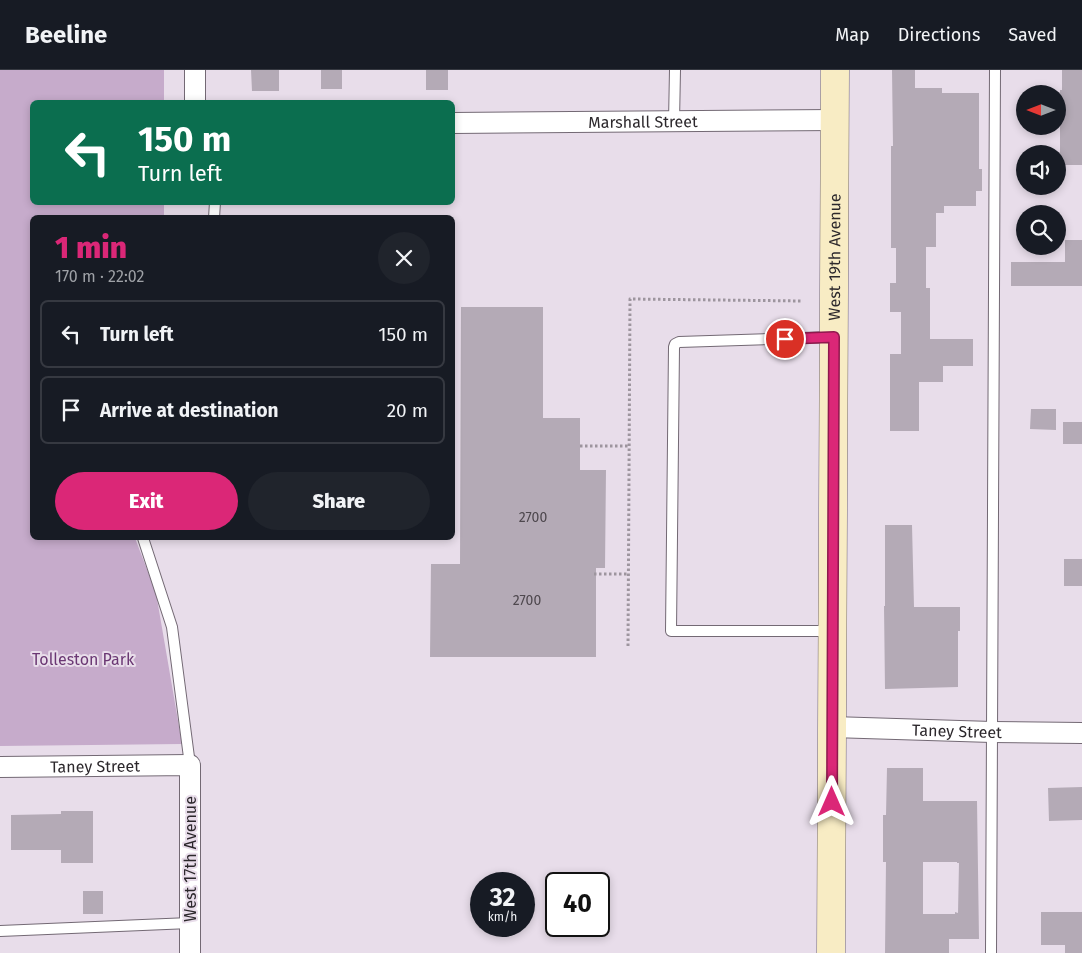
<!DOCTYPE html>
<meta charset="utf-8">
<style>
body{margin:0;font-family:"Fira Sans",sans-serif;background:#20242c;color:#f1f3f6;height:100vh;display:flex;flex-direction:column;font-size:19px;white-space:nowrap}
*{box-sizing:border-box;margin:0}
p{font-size:16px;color:#9ea1a6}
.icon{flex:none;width:28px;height:28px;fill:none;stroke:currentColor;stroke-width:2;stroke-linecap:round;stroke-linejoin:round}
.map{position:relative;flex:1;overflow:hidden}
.panel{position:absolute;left:30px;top:145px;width:425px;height:325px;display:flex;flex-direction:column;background:#171b24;border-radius:8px;box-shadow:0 2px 8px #0003}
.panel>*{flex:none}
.banner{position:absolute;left:30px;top:30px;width:425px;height:105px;border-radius:8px;box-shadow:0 2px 8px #0003;background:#0b6e4f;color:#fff;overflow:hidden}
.needle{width:32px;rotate:270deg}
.fabs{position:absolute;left:1016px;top:15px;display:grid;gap:10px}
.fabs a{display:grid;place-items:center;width:50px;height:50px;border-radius:50%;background:#171b24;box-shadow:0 2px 8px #0003;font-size:25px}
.speed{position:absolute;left:470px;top:802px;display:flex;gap:10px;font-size:25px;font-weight:700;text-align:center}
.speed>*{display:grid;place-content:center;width:65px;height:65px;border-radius:50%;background:#171b24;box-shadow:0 2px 8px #0003;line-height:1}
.speed small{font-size:12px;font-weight:400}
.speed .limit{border:2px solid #111;border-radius:8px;background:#fff;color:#111}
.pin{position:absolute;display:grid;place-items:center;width:42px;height:42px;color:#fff;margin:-21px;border:2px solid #fff;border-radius:50%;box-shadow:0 1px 5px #0007}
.me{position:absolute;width:55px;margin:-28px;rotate:0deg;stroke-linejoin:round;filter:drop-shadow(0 0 4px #0008)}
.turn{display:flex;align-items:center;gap:18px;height:105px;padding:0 25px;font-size:22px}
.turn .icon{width:65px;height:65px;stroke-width:2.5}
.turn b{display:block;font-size:35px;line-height:42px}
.round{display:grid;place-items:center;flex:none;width:52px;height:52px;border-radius:26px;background:#20242c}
.headline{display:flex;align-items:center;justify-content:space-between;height:85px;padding:0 25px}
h1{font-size:30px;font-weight:800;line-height:38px;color:#db2777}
.cta{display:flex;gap:10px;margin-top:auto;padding:10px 25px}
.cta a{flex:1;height:58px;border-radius:30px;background:#db2777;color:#fff;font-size:20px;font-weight:800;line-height:58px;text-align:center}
.cta a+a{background:#20242c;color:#f1f3f6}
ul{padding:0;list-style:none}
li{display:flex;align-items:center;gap:15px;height:68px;margin:0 10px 8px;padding:0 15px;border:2px solid #363941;border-radius:8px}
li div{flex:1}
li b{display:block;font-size:19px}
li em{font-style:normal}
header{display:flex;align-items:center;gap:30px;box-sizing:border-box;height:70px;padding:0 25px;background:#171b24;border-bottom:1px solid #363941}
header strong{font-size:24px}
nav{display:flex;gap:28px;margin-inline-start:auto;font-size:18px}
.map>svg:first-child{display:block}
.green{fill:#c6abcb}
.building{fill:#b4aab6;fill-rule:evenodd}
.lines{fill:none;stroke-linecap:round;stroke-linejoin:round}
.lane-casing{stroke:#736974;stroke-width:12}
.street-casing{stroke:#736974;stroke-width:22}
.secondary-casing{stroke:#736974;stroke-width:29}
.path{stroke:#9d959e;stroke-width:3;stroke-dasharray:2.5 2.5;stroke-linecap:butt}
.lane{stroke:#fff;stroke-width:10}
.street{stroke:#fff;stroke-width:20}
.secondary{stroke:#f8ecc4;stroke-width:28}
.route-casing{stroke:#8e194d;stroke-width:12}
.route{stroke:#db2777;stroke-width:9}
.labels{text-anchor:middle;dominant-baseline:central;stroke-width:4;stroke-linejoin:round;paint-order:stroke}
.number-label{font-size:14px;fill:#4e484e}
.street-label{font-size:16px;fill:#2c282c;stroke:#e8ddea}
.park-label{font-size:16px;fill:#6a3773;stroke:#e8ddea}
</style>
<header>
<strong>Beeline</strong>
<nav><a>Map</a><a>Directions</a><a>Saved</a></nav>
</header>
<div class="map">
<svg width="1082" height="883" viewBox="0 0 1082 883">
<rect width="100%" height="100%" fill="#e8ddea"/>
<!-- green -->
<path class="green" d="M0,0h164v32h-132v100l132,1v14l-132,1v320h103l21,55 26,151 -182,2z"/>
<!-- building -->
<path class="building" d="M251,0h28v21h-27z
M321,0h21v19h-21z
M426,0h22v20h-22z
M892,0h23v18h27v5h37v76h3v22h-6v15h-32v7h-8v34h-10v41h4v51h43v27h-30v16h-24v49h-29v-77h11v-42h-11v-29h6v-35h-5v-102h2z
M1062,0h20v95h-22v-75h2z
M1065,170h17v46h-71v-24h54z
M461,237h82v111h37v52h26l-1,98h-9v89h-166l1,-93h29z
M1031,339h25v21l-26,-1z
M1063,352h19v22h-19z
M885,455h27l2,82h46v24h-2v56l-73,2 -1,-83h1z
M1064,489h18v27h-18z
M887,698h36v33h54l2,138h-30v14h-64l1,-91h-3v-47h3zM923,792h34v1h2l-1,50 -3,-1v2h-32z
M1082,717v33l-33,1 -1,-33z
M61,741h32v52h-32v-13h-50v-35l50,-1z
M83,821h20v23h-20z
M1041,842h41v41h-17v-8h-24z"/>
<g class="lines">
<!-- lane casing -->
<g class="lane-casing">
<path id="lane" d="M674,52l1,-52
M214,148l1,-16
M143,468l29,89 18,138
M832,561h-161l3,-284 1,-3 4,-2 153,-5
M0,861l190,-8
M991,883l4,-883"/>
</g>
<!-- street casing -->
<g class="street-casing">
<g id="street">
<path d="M195,32v-32"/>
<path id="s1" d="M452,53l383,-3"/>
<path id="s2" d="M832,657l160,5 90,1"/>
<path id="s3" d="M0,697l190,-2v188"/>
</g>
</g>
<!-- secondary casing -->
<g class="secondary-casing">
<g id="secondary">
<path id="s4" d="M831,883l4,-883"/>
</g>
</g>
<!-- path -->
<path class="path" d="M580,376h49
M594,504h34
M628,576l2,-347 173,2"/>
<!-- lane -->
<use href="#lane" class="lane"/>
<!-- street -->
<use href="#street" class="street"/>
<!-- secondary -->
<use href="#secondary" class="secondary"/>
</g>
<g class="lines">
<!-- route casing -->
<g class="route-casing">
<path id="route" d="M785,269l49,-2 -2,465"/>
</g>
<!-- route -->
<use href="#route" class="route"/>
</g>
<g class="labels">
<!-- number labels -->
<g class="number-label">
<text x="533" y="447">2700</text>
<text x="527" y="530">2700</text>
</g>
<!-- street labels -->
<g class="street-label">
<text stroke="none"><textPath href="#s1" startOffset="191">Marshall Street</textPath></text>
<text stroke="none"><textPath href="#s4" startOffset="696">West 19th Avenue</textPath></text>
<text stroke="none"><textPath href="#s2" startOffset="125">Taney Street</textPath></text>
<text stroke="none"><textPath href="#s3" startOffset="95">Taney Street</textPath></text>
<text transform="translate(190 789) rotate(-90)">West 17th Avenue</text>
</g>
<!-- park labels -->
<g class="park-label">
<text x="83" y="589">Tolleston Park</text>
</g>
</g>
</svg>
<div class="fabs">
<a><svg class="needle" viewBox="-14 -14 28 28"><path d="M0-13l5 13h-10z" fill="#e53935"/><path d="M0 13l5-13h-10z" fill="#9ea1a6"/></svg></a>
<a><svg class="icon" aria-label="sound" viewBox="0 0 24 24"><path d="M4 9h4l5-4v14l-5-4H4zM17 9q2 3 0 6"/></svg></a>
<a><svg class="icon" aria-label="search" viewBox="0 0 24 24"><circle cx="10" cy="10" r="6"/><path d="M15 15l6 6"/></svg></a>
</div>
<div class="speed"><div>32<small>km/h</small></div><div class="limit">40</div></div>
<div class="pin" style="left:785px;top:269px;background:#d93025"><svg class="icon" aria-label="arrive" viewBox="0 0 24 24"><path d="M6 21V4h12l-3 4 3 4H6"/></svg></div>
<svg class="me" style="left:832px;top:732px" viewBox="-20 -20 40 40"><path d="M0-17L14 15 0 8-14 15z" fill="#db2777" stroke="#fff" stroke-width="4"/></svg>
<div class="banner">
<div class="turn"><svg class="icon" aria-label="left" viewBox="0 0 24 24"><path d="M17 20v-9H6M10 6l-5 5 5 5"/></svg><div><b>150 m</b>Turn left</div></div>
</div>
<section class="panel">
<div class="headline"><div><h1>1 min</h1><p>170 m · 22:02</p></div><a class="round"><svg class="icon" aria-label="close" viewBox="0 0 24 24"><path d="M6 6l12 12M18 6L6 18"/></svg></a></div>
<ul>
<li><svg class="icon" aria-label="left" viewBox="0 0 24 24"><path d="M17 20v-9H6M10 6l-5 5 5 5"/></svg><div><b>Turn left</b></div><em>150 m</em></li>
<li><svg class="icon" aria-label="arrive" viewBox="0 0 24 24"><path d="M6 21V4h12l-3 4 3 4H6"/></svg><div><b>Arrive at destination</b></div><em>20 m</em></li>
</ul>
<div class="cta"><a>Exit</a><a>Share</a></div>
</section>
</div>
